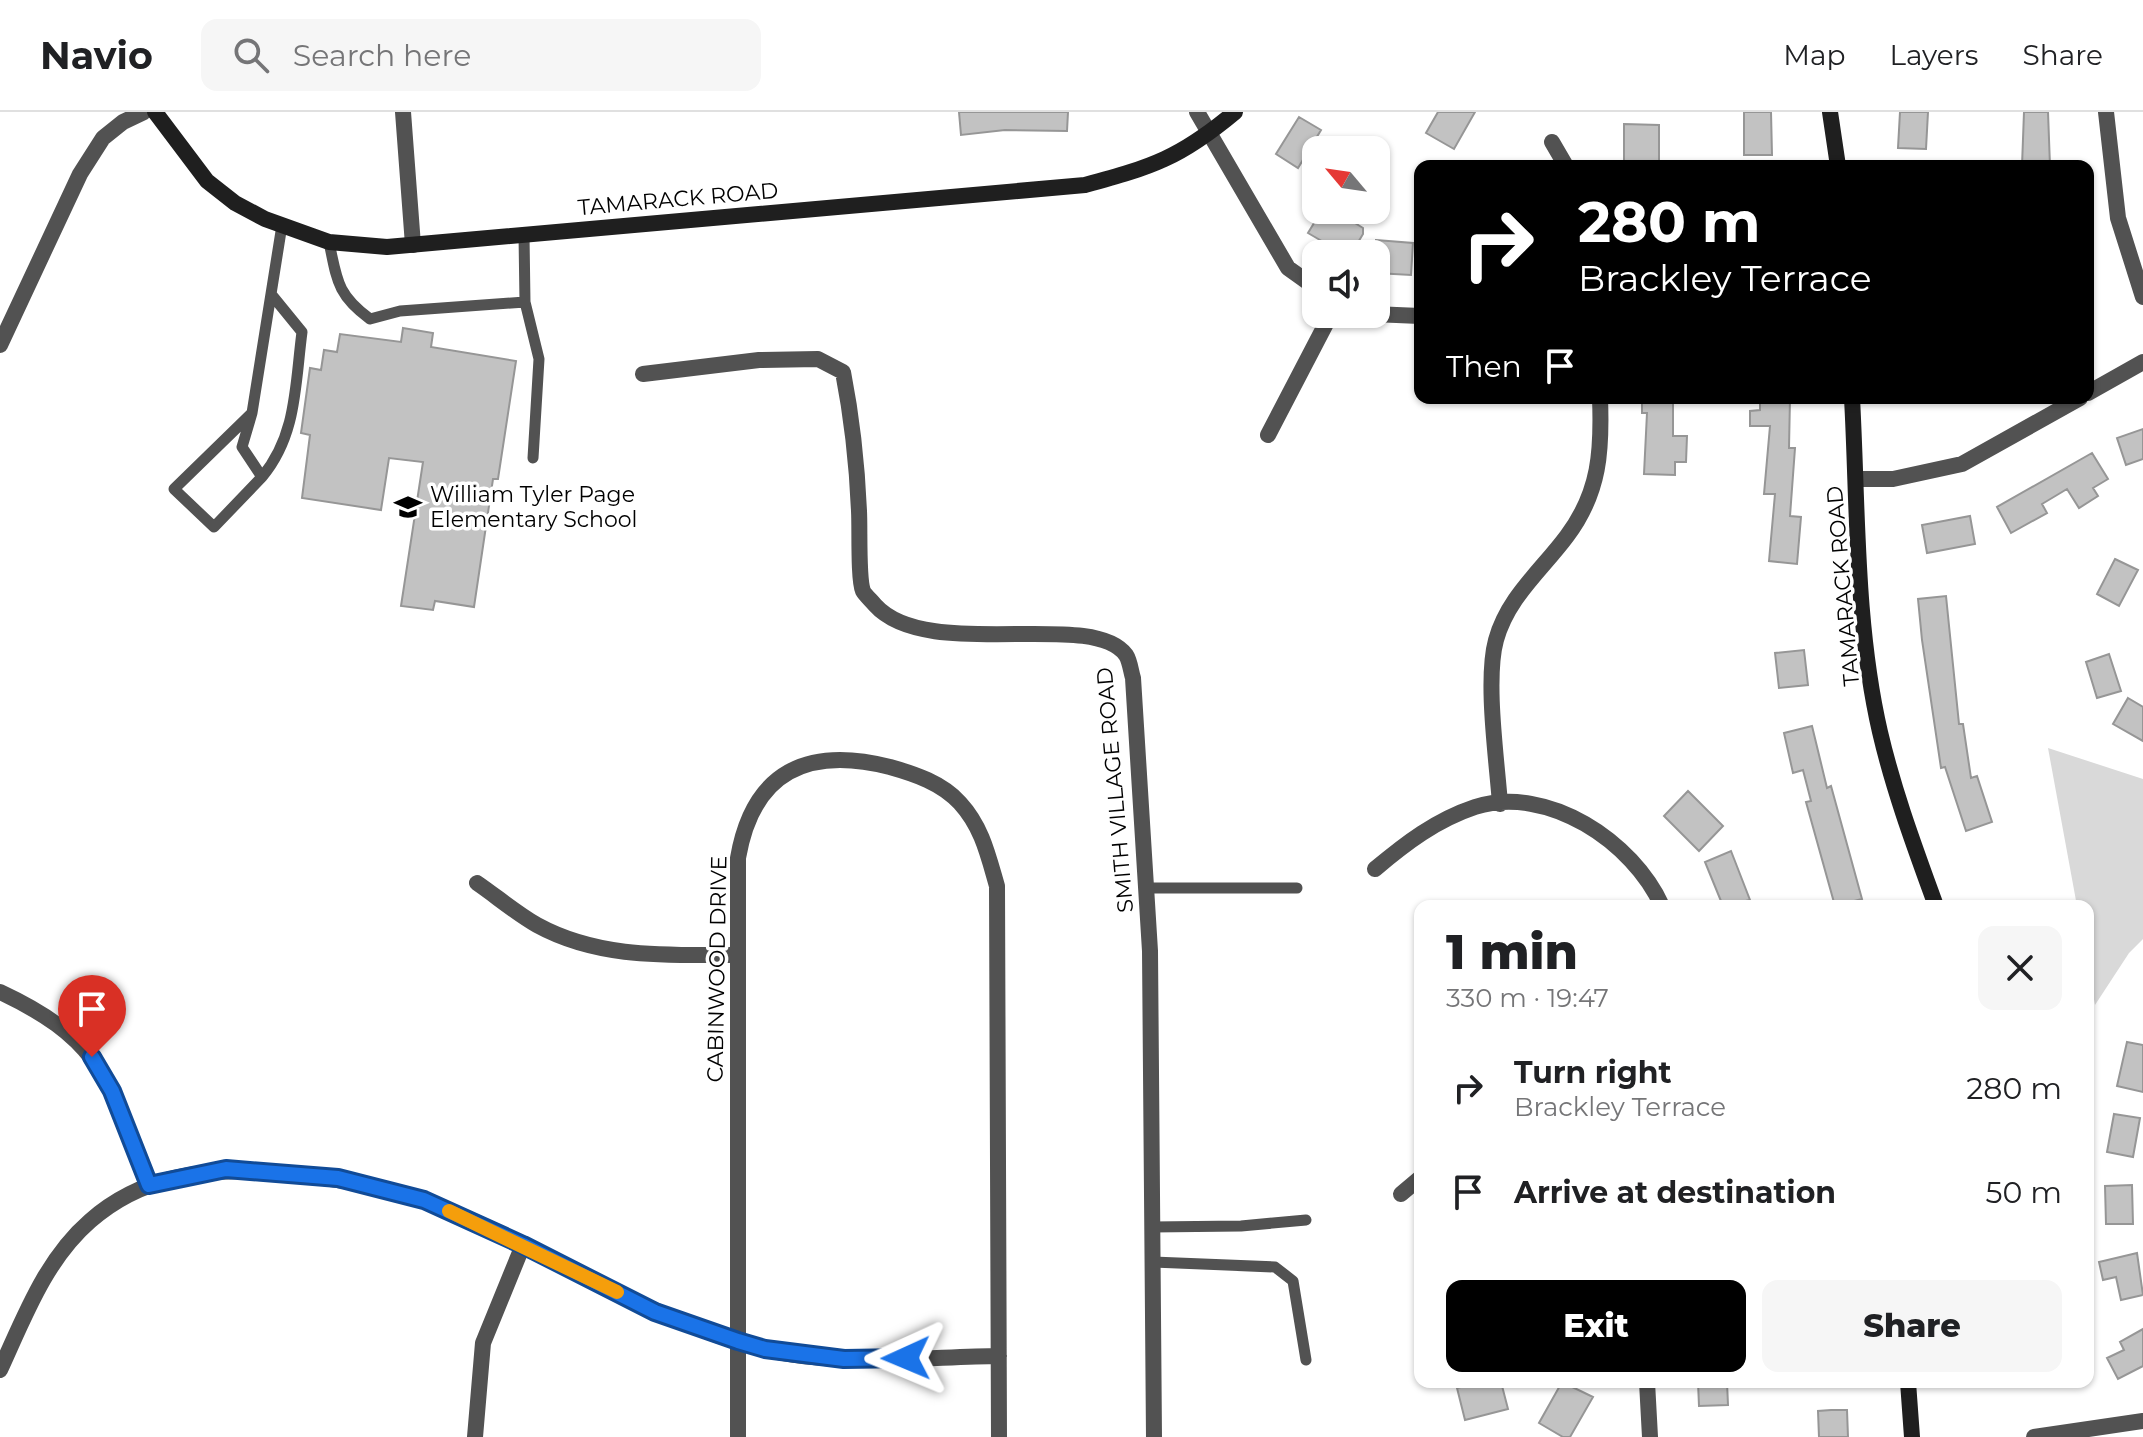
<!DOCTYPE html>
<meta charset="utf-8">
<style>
body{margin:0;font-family:Montserrat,sans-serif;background:#f6f6f6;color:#202124;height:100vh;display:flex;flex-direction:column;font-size:30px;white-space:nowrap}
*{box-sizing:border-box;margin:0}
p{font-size:26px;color:#757577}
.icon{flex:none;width:44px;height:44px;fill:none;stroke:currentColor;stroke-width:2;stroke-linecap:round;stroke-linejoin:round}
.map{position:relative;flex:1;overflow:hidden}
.side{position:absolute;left:1414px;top:788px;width:680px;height:488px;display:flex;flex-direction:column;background:#fff;border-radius:16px;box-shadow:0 2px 6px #0004}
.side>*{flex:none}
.hud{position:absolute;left:1414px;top:48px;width:680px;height:244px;border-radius:16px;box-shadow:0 2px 6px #0004;background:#000;color:#fff;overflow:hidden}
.needle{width:52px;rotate:299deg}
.controls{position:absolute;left:1302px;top:24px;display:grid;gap:16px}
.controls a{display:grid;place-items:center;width:88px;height:88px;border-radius:16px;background:#fff;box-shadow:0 2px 6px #0004;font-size:40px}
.pin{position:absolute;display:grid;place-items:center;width:68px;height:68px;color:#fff;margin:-82px -34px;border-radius:50% 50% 50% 0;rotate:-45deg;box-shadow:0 0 8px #0007}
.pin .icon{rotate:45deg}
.me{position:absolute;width:88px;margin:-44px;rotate:269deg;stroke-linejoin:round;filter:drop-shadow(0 0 6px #0008)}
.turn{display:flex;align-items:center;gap:28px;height:168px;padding:0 32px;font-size:36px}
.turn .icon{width:104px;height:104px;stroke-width:2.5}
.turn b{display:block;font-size:56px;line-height:68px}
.then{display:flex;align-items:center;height:76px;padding:0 32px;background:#0003;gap:16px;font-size:30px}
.round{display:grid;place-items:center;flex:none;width:84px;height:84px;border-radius:16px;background:#f6f6f6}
.summary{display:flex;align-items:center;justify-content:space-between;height:136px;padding:0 32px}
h1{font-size:48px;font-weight:800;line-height:60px}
.cta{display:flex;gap:16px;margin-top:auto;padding:16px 32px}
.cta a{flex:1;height:92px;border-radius:16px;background:#000;color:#fff;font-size:32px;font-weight:800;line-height:92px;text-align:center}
.cta a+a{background:#f6f6f6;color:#202124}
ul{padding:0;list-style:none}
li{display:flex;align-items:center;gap:24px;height:104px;padding:0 32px}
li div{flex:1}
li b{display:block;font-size:30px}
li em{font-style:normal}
header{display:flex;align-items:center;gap:48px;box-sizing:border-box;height:112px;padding:0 40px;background:#fff;border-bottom:2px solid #e0e0e0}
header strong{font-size:38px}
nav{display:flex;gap:44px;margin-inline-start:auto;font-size:28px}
.search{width:560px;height:72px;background:#f6f6f6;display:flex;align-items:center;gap:20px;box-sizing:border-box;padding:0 28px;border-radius:16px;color:#757577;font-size:30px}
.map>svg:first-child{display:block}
.green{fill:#d9d9d9}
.building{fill:#c2c2c2;stroke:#969696;stroke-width:2}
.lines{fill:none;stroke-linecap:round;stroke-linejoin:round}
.lane{stroke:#525252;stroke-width:11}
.street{stroke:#525252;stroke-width:16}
.secondary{stroke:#1f1f1f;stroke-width:16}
.route-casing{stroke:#114b97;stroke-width:20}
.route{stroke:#1a73e8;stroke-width:14}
.slow{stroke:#f59e0b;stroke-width:14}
.labels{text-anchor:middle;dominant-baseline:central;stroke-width:7;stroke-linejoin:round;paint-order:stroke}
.street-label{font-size:22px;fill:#000;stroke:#fff}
.poi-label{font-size:22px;fill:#000;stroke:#fff;text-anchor:start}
</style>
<header>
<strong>Navio</strong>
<div class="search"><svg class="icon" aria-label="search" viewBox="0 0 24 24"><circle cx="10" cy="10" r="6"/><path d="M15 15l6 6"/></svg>Search here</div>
<nav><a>Map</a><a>Layers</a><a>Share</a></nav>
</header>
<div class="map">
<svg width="2143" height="1325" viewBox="0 0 2143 1325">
<rect width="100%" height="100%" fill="#fff"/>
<!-- green -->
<path class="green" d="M2048,636l95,31v160l-14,14 -34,52 -7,-40v-59h-11z"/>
<!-- building -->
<path class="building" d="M959,0h109l-1,19 -62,-1 -44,5z
M1438,0h37l-21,37 -28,-16z
M1744,0h27l1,43h-28z
M1900,0h28l-2,37 -28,-1z
M2024,0h24l2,54h-28z
M1299,5l22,13 -23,38 -22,-14z
M1624,12l35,1v41h-35z
M1322,98h30l8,5 -5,8 8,5v6l-12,20h-7l-36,-21z
M1376,128l37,3 -2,32 -35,-2z
M403,216l30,5 -2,14 85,14 -18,118h-5l-19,128 -39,-6 -2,9 -32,-4 22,-144 -34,-4 -8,52 -79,-12 8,-63 -9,-2 9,-65 11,2 3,-20 13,2 3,-18 61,8z
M1642,286h31v38h14l-1,26h-11v13l-31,-1 3,-61h-5z
M1760,286h30l-1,50h6l-5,68 11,1 -4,47 -28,-3 6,-67h-11l6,-68h-20v-15l10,-1z
M2143,317v30l-17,6 -9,-27z
M2092,341l16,26 -15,9 5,8 -19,12 -12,-19 -25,15 5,9 -36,20 -14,-26z
M1970,404l5,28 -48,9 -5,-28z
M2115,447l23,11 -19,36 -22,-12z
M1946,484l13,128h4l8,54 6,-2 15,46 -26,9 -21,-64 -4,1 -19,-128 -4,-41z
M1804,538l4,35 -29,3 -4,-35z
M2109,542l12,37 -24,7 -11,-36z
M2128,586l15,9v34l-30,-17z
M1812,614l15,62 4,-2 31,113 -27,7 -29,-104 5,-1 -8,-31 -10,3 -9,-40z
M1688,679l35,35 -24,25 -35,-35z
M1731,739l19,49 -27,6 -18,-44z
M2127,930l16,3v47l-26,-6z
M2114,1002l26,4 -7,39 -26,-5z
M2132,1073l1,39h-27l-1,-38z
M2137,1141l6,42 -22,5 -5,-23 -13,3 -4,-18z
M2143,1217v37l-25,13 -11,-21 17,-8 -4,-8z
M1480,1270h21l7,27 -43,11 -8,-32z
M1562,1270l31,15 -23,40h-7l-24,-14z
M1698,1270h29l1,23 -29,1z
M1831,1298h16l1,27h-29l-1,-26z"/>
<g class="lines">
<!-- lane -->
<path class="lane" d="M524,123l1,67 14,57 -6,99
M329,130c8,38 8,53 41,77l30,-8 125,-9
M252,301l-78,76 40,38 48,-50 -20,-30 10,-34 30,-188
M262,365c35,-42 33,-92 40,-145l-31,-38
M1146,776h151
M1152,1115l89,-1 65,-6
M1153,1150l122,5 18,14 13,79"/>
<!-- street -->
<path class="street" d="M403,0l10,133
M1197,0l91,156 28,20
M2106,0l12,106 25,79
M1552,30l14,24
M1373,202l47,2
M0,233l80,-171 23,-36 20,-16 21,-10
M643,262l116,-14 59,-1 25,13c9,46 14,92 16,139 1,17 -1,68 4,80 2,4 9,10 12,14 52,58 217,3 251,50 4,6 5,17 7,23l17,273 4,486
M2088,281l55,-31
M1268,323l63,-121
M1856,367h37l69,-15 118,-66
M1500,692c-3,-43 -15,-124 -4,-164 12,-43 45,-69 71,-104 33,-44 35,-86 33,-138
M1375,757c31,-26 61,-49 100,-62 73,-23 158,35 187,99
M477,771c19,13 39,30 60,42 62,34 131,30 199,30
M0,880c105,49 110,92 149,193
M1401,1082l19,-16
M0,1258c24,-52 45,-110 90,-149 51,-45 115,-54 181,-48 52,4 105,10 154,28 116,43 218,118 338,148 75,18 159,8 236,7
M1647,1270l3,55
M475,1325l8,-94 40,-98
M738,1325v-579c15,-87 70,-112 152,-91 25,7 52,16 70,36 22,24 28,52 37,83l2,551
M2034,1325l109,-16"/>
<!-- secondary -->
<path class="secondary" d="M155,0l52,69 28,22 30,16 64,23 58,5 698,-62c67,-18 95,-27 150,-73
M1830,0l8,54
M1852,286c6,110 3,226 28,334 14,60 35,116 56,174
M1908,1270l4,55"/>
</g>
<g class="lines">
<!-- route casing -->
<g class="route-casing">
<path id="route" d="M92,945l20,34 37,94 77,-16 112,9 86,22 99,45 132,67 83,29 27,8 79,10 62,-1"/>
</g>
<!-- route -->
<use href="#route" class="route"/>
<!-- slow -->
<path class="slow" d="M449,1099l168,81"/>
</g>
<!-- icons -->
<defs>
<g id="school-bare" transform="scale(2.16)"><path d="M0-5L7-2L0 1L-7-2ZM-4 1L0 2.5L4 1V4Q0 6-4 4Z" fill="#000" stroke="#fff" stroke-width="2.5" paint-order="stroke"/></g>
</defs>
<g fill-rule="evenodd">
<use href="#school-bare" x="408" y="395"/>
</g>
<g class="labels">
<!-- street labels -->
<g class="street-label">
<text transform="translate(678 87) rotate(-5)">TAMARACK ROAD</text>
<text transform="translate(1843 474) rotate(-95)">TAMARACK ROAD</text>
<text transform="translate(1115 678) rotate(-95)">SMITH VILLAGE ROAD</text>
<text transform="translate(717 857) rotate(-89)">CABINWOOD DRIVE</text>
</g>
<!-- poi labels -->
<g class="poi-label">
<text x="430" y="382">William Tyler Page<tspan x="430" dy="25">Elementary School</tspan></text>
</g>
</g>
</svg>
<div class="controls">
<a><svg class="needle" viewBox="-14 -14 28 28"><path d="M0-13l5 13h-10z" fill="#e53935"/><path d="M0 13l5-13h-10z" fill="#757577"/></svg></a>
<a><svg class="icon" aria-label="sound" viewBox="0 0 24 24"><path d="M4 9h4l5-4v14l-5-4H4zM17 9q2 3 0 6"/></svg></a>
</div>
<div class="pin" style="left:92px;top:945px;background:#d93025"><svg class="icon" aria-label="arrive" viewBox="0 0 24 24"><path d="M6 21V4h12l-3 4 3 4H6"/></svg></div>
<svg class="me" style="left:906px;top:1246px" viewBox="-20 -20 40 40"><path d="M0-17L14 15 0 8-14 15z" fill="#1a73e8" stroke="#fff" stroke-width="4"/></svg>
<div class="hud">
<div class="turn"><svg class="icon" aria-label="right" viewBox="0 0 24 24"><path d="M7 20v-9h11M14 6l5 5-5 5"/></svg><div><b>280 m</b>Brackley Terrace</div></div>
<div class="then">Then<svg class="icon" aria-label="arrive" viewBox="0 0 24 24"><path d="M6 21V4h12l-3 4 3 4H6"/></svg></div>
</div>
<section class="side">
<div class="summary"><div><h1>1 min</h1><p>330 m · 19:47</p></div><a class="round"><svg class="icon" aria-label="close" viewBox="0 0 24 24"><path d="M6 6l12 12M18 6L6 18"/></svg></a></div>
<ul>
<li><svg class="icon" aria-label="right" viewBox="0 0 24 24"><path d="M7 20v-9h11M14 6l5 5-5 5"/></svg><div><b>Turn right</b><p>Brackley Terrace</p></div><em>280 m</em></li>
<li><svg class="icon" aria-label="arrive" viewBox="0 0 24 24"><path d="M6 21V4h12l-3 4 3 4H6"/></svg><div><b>Arrive at destination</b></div><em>50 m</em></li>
</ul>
<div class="cta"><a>Exit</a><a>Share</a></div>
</section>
</div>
